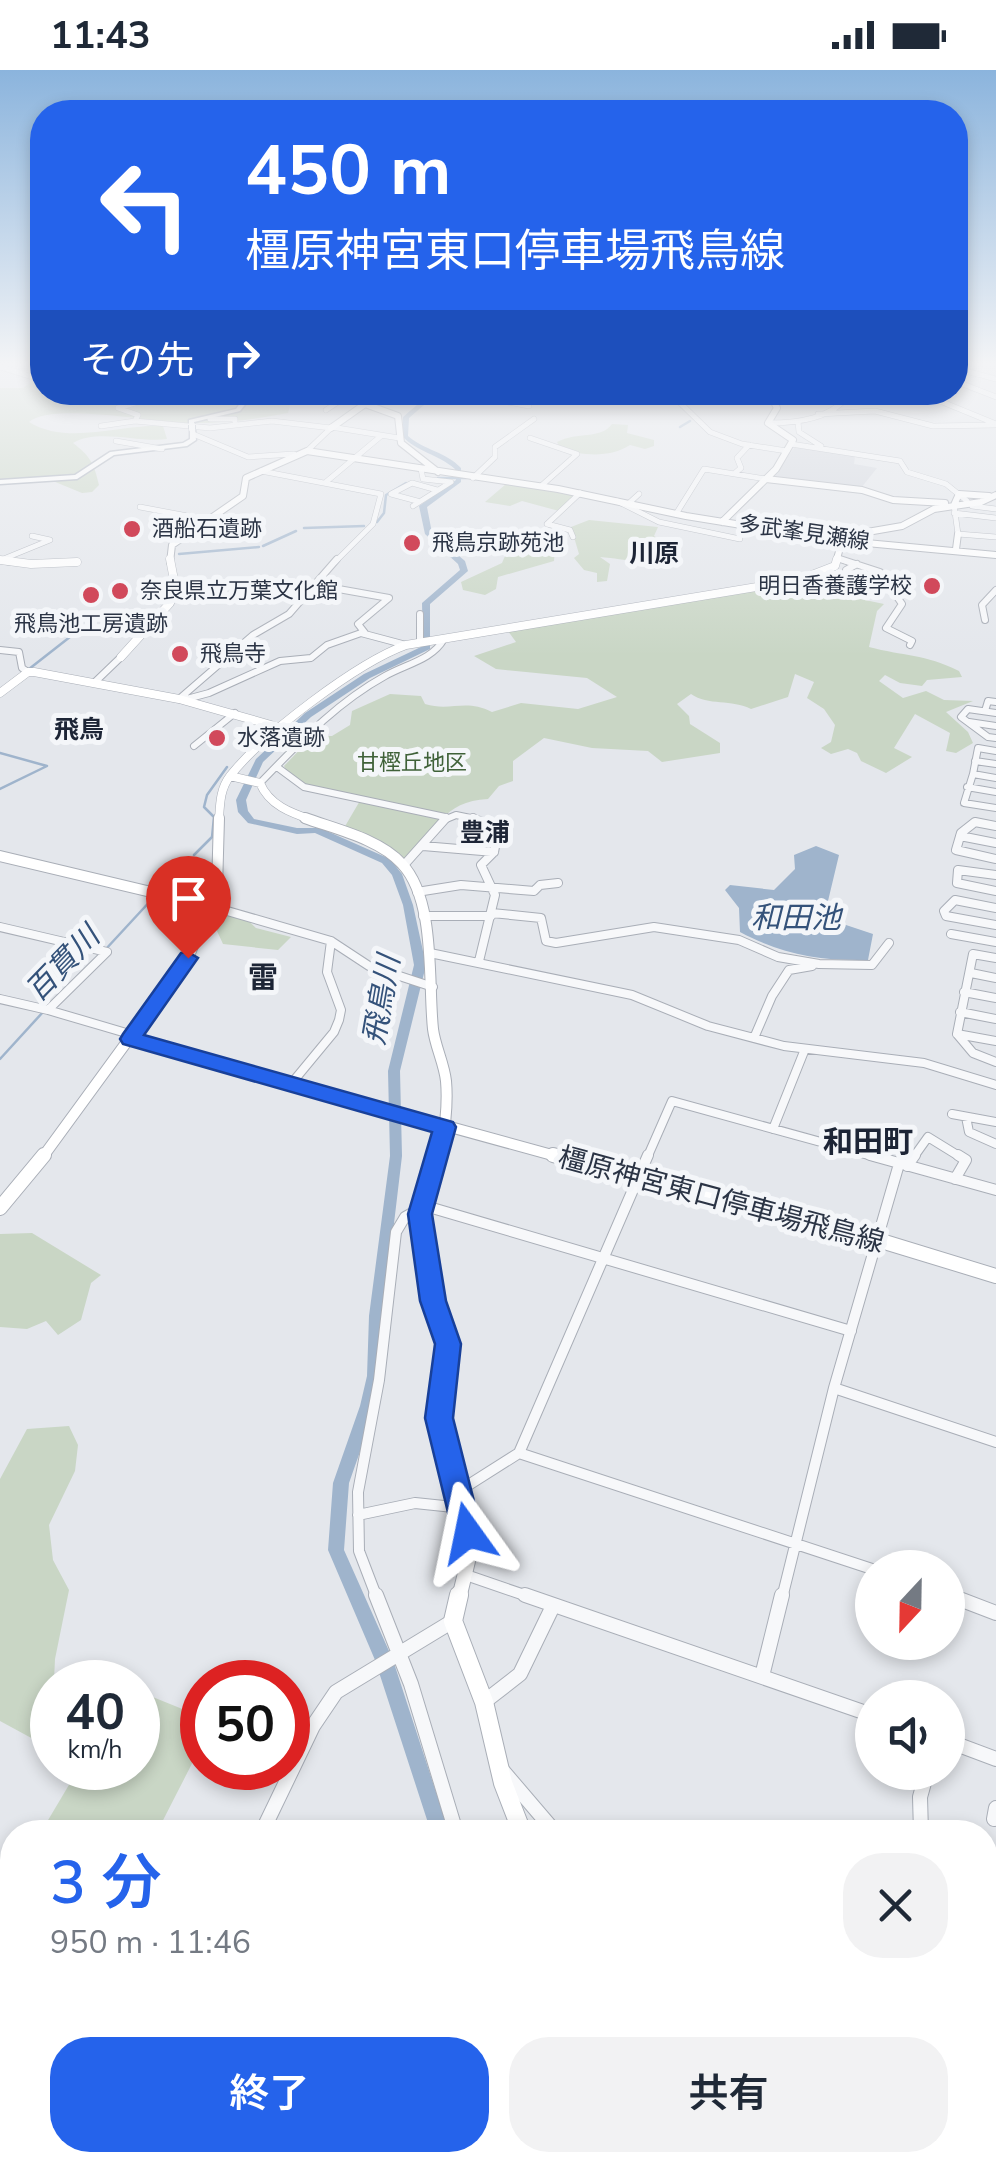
<!DOCTYPE html>
<html lang="ja">
<meta charset="utf-8">
<style>
body{margin:0;font-family:"Nunito Sans","Noto Sans JP",sans-serif;background:#f2f2f3;color:#1f2937;height:100vh;display:flex;flex-direction:column;font-size:38px;white-space:nowrap}
*{box-sizing:border-box;margin:0}
p{font-size:32px;color:#747a83}
.icon{flex:none;width:55px;height:55px;fill:none;stroke:currentColor;stroke-width:2;stroke-linecap:round;stroke-linejoin:round}
.map{position:relative;flex:1;overflow:hidden}
.details{position:absolute;left:0px;top:1750px;width:998px;height:352px;display:flex;flex-direction:column;background:#fff;border-radius:40px 40px 0 0;box-shadow:0 5px 15px #0003}
.details>*{flex:none}
.banner{position:absolute;left:30px;top:30px;width:938px;height:305px;border-radius:40px;box-shadow:0 5px 15px #0003;background:#2563eb;color:#fff;overflow:hidden}
.needle{width:65px;rotate:202deg}
.buttons{position:absolute;left:855px;top:1480px;display:grid;gap:20px}
.buttons a{display:grid;place-items:center;width:110px;height:110px;border-radius:50%;background:#fff;box-shadow:0 5px 15px #0003;font-size:50px}
.speed{position:absolute;left:30px;top:1590px;display:flex;gap:20px;font-size:50px;font-weight:700;text-align:center}
.speed>*{display:grid;place-content:center;width:130px;height:130px;border-radius:50%;background:#fff;box-shadow:0 5px 15px #0003;line-height:1}
.speed small{font-size:25px;font-weight:400}
.speed .limit{border:15px solid #d22;background:#fff;color:#111}
.pin{position:absolute;display:grid;place-items:center;width:85px;height:85px;color:#fff;margin:-102px -42px;border-radius:50% 50% 50% 0;rotate:-45deg;box-shadow:0 0 10px #0007}
.pin .icon{rotate:45deg}
.me{position:absolute;width:110px;margin:-55px;rotate:348deg;stroke-linejoin:round;filter:drop-shadow(0 0 8px #0008)}
.turn{display:flex;align-items:center;gap:35px;height:210px;padding:0 50px;font-size:45px}
.turn .icon{width:130px;height:130px;stroke-width:2.5}
.turn b{display:block;font-size:70px;line-height:85px}
.then{display:flex;align-items:center;height:95px;padding:0 50px;background:#0003;gap:20px;font-size:38px}
.round{display:grid;place-items:center;flex:none;width:105px;height:105px;border-radius:40px;background:#f2f2f3}
.headline{display:flex;align-items:center;justify-content:space-between;height:170px;padding:0 50px}
h1{font-size:60px;font-weight:600;line-height:75px;color:#2563eb}
.button{display:flex;gap:20px;margin-top:auto;padding:20px 50px}
.button a{flex:1;height:115px;border-radius:40px;background:#2563eb;color:#fff;font-size:40px;font-weight:600;line-height:115px;text-align:center}
.button a+a{background:#f2f2f3;color:#1f2937}
.status{display:flex;justify-content:space-between;align-items:center;height:70px;padding:0 50px;background:#fff;direction:ltr}
.status svg{height:28px;fill:currentColor}
.map>svg:first-child{display:block}
.built{fill:#d2d6de}
.green{fill:#c9d6c5}
.water{fill:#9fb4cc}
.lines{fill:none;stroke-linecap:round;stroke-linejoin:round}
.stream{stroke:#9fb4cc;stroke-width:2.5}
.river{fill:#9fb4cc;fill-rule:evenodd}
.street-far4-casing{stroke:#a9aeb7;stroke-width:6}
.street-far3-casing{stroke:#a9aeb7;stroke-width:8}
.street-far2-casing{stroke:#a9aeb7;stroke-width:10}
.street-far1-casing{stroke:#a9aeb7;stroke-width:12}
.street-casing{stroke:#a9aeb7;stroke-width:16}
.secondary-far4-casing{stroke:#a9aeb7;stroke-width:8}
.secondary-far3-casing{stroke:#a9aeb7;stroke-width:9}
.secondary-far2-casing{stroke:#a9aeb7;stroke-width:12}
.secondary-far1-casing{stroke:#a9aeb7;stroke-width:16}
.secondary-casing{stroke:#a9aeb7;stroke-width:20}
.primary-casing{stroke:#a3abb8;stroke-width:3}
.street-far4{stroke:#f7f8fa;stroke-width:5}
.street-far3{stroke:#f7f8fa;stroke-width:6}
.street-far2{stroke:#f7f8fa;stroke-width:8}
.street-far1{stroke:#f7f8fa;stroke-width:10}
.street{stroke:#f7f8fa;stroke-width:14}
.secondary-far4{stroke:#fff;stroke-width:6}
.secondary-far3{stroke:#fff;stroke-width:8}
.secondary-far2{stroke:#fff;stroke-width:10}
.secondary-far1{stroke:#fff;stroke-width:14}
.secondary{stroke:#fff;stroke-width:18}
.primary{fill:#fff;fill-rule:evenodd}
.primary-bridge-casing{stroke:#a3abb8;stroke-width:8;stroke-linecap:butt}
.primary-bridge{stroke:#fff;stroke-width:6}
.route{fill:#2563eb;stroke:#184099;stroke-width:2.5}
.poi-dot{fill:#d1495b;stroke:#f4f6f9;stroke-width:4}
.labels{text-anchor:middle;dominant-baseline:central;stroke-width:10;stroke-linejoin:round;paint-order:stroke}
.far-poi-label{font-size:22px;fill:#2b3445;stroke:#f4f6f9;text-anchor:start}
.far-street-label{font-size:22px;fill:#2b3445;stroke:#f4f6f9}
.far-park-label{font-size:22px;fill:#3f6138;stroke:#f4f6f9}
.far-neighbourhood-label{font-size:25px;font-weight:bold;fill:#1d2536;stroke:#f4f6f9}
.street-label{font-size:28px;fill:#2b3445;stroke:#f4f6f9}
.water-label{font-size:30px;font-style:italic;fill:#34527a;stroke:#f4f6f9}
.neighbourhood-label{font-size:30px;font-weight:bold;fill:#1d2536;stroke:#f4f6f9}
</style>
<div class="status"><b>11:43</b><svg viewBox="0 0 49 12"><path d="M0 12V9h3v3zM5 12V6h3v6zM10 12V3h3v9zM15 12V0h3v12zM26 1h20v11H26zM47 4h2v5h-2z"/></svg></div>
<div class="map">
<svg width="996" height="2101" viewBox="0 0 996 2101">
<rect width="100%" height="100%" fill="#e4e7ec"/>
<!-- built -->
<path class="built" d="M795,377l60,9 -1,8 23,4 -16,20 -89,-11z"/>
<!-- green -->
<path class="green" d="M42,305v17h97l54,5 47,-4 47,7 3,6 -2,7c-30,6 -62,10 -93,10 -34,1 -143,-22 -166,-1 39,24 92,2 134,4l4,13c-28,4 -70,-11 -94,4 17,13 21,20 26,42l-7,7 -10,1 -34,-14 -48,2v-93h23z
M612,354l16,1 -1,8 27,7v6l-9,3 -15,-4c-20,13 -48,11 -70,3l-3,-6c21,-11 43,-2 55,-18z
M506,414l70,11 -17,16 -37,-10 -12,5 -25,-4z
M589,450l69,7 -4,9 11,6c-19,28 -34,17 -65,15l10,7 -3,17 -10,1v-9l-13,-3 -10,-12 5,-4 -8,-27z
M527,458l29,9 -2,24 -56,16 -2,12 -11,6 -22,-5 -2,-8 41,-19 13,-30z
M785,516l16,12 26,-6 57,12 -7,7 -8,36c34,9 56,7 90,24l3,6 -35,3 -5,6 -22,-3 -15,-8 -6,6 24,17 23,-7 18,9 29,1 -27,11 22,20 5,11 -17,10 -10,-2 4,-18 -35,-19 -21,34 18,9 -26,16 -25,-12 -4,-8 -9,-4 -17,5 -10,-6 10,-6 4,-17 -11,-16 -17,-11 7,-16 -19,-8 -7,23 -37,12c-19,-10 -43,-3 -60,-15l-14,10 12,12 1,8 30,19v10l-58,9 -14,-11 -56,-3 -48,-10 -31,23v20l-14,5 -11,13c-46,2 -51,32 -81,61l-26,-18 -37,-14 17,-29c-23,-6 -68,-9 -77,-33l29,-30h19l18,-11 2,-14 38,-17 31,2 4,8c26,8 40,-6 67,8l29,-9 57,6 39,-12 -30,-19 -91,-9 -22,-13 42,-14 -8,-11z
M240,843l16,15 35,9 -13,13 -55,-6 -12,-26z
M32,1163l69,42 -10,8 -10,37 -23,15 -12,-14 -19,8 -27,-2v-93z
M69,1356l9,19 -3,26 -26,54 4,35 16,30 -14,69 -3,63 -17,18 -35,-19v-242l27,-50z
M138,1621l64,26v27l-45,88h-116l38,-64h59z"/>
<!-- water -->
<path class="water" d="M816,776l23,9 -11,46 3,19 42,14 -5,26c-48,1 -85,-5 -128,-28l-1,-24 -14,-18 5,-5 44,5 21,-21 -1,-14z"/>
<g class="lines">
<!-- stream -->
<path class="stream" d="M680,357l10,-6
M438,408h28
M377,452l7,-9 2,-18 20,-12
M304,458l60,-2
M263,476l33,-15
M179,484l80,-7
M29,599l46,-36
M0,683l47,13 -47,23
M194,785l18,-18 2,-20 -10,-10 3,-12 20,-28
M161,818l24,-25
M105,880l49,-53
M0,989l43,-47"/>
<!-- river -->
<path class="river" d="M432,322h7l-30,26 -1,18c16,14 38,16 53,32v14l-34,25 5,26 33,28 3,10 -38,33v45l-60,29 -59,39 -48,45 -17,38 2,11 6,8 43,9h23l70,31 12,15 11,31 13,60 -26,106 2,85 -19,160 -2,60 -5,30 -27,77 -5,67 49,110 56,172h-18l-56,-172 -47,-110 5,-67 27,-77 7,-30 2,-60 21,-160 -2,-85 26,-106 -11,-60 -11,-30 -10,-12 -67,-30 -18,1 -49,-11 -10,-11 -2,-12 20,-41 49,-46 59,-39 59,-28 -1,-43 38,-33 -2,-6 -33,-30 -6,-28 37,-26 -1,-11c-17,-15 -38,-17 -53,-33l1,-19z
M599,2090h25l6,11h-25z"/>
<!-- street-far4 casing -->
<g class="street-far4-casing">
<path id="street-far4" d="M0,297l42,13
M955,298l41,11
M955,311l41,16
M107,322l41,7 -30,9 20,7 -3,6
M669,322l41,40 32,12 45,7
M918,322l78,32
M346,323l18,3
M508,332l21,4
M326,340l24,-16
M818,344l57,-3 58,15 63,-1
M210,349h25v6
M798,352l1,10 22,14
M768,353c30,0 65,-4 83,-31
M101,356l34,-5 75,7 62,-7 59,7
M331,357l68,11
M193,364l55,23 46,-3
M530,368l47,16 -36,32
M116,371l46,8
M791,374l109,17 7,11 39,12 21,17
M307,381l24,-23
M261,401l120,23 -8,30 -38,38
M735,403l6,-5 -4,-10 12,-13
M473,408l22,-21v-10l39,-28
M326,412l55,-46
M417,431l-26,-7 21,-11 25,7
M617,431l42,21 81,17
M628,434l11,-10
M954,435l4,29 38,3
M413,436l38,-24 -28,-3 -2,-10
M972,436l24,3
M140,437l69,13
M954,443l42,5
M676,444l28,-45 62,10
M547,454l33,-31
M547,454l23,6 3,7
M824,466h15l10,-7
M840,489l8,3
M1,490l49,-20 -18,-4"/>
</g>
<!-- street-far3 casing -->
<g class="street-far3-casing">
<path id="street-far3" d="M840,489l40,13 22,32 -16,24 26,13 -2,4
M848,511l-2,-11 11,-6
M316,515l73,13 -31,26 7,9
M420,544v29
M985,550l-3,-15 14,-15
M0,580l19,2 3,16 6,4
M95,612l26,-25
M179,629l74,-64 36,-21 48,-55
M183,630l26,-7 71,-32 31,-3 16,-13 34,-12 45,12
M985,641l3,-10 8,1
M996,643l-28,-4 -7,8 27,20 8,1
M969,652l27,4
M194,676l41,-33
M996,681l-18,-3 -5,26 23,4
M975,691l21,3
M277,697l27,20 141,30
M973,704l-9,29 32,5
M260,713c39,-40 76,-80 125,-107 21,-12 47,-16 59,-37
M967,717l29,5
M444,750l12,-5 24,5"/>
</g>
<!-- street-far2 casing -->
<g class="street-far2-casing">
<path id="street-far2" d="M996,756l-21,-4 -14,11 -5,17 40,9
M960,766l36,7
M423,776l71,6 3,-16 -24,-18
M404,795l42,-47
M996,805l-38,-5 -1,13 39,8
M417,822l44,-7 73,6 6,-6 18,-2
M210,836l121,35 38,25 64,21
M996,838l-41,-8 -11,11 2,5 50,9
M492,843l49,5 5,23 10,2 98,-16 85,13 39,17 41,7 53,1 17,-22
M423,846h68
M0,857l107,25 -59,58 85,25
M951,864l45,8
M430,883l202,42 76,31 76,20 140,17 72,22
M996,888l-23,-4 -16,80 16,19 23,9
M479,891l16,-66 -14,-30 13,-13
M971,903l25,5
M964,922l32,6
M0,929l48,11
M960,942l36,7
M957,964l39,7
M754,968l18,-42 17,-26 23,-4
M291,1014l43,-52 5,-12 2,-10 -14,-38 4,-31
M952,1044l44,8
M966,1047l3,15 27,12
M773,1059l32,-80
M647,1088l25,-57 207,57
M913,1088l15,-21 34,21"/>
</g>
<!-- street-far1 casing -->
<g class="street-far1-casing">
<path id="street-far1" d="M870,1085l126,35
M907,1096l8,-11
M955,1109l11,-19 -8,-5
M422,1135l429,126
M834,1318l162,54
M519,1383l353,116
M459,1421l60,-38 129,-298
M358,1445l57,-12 48,5
M466,1505l67,23
M948,1525l8,3
M377,1528l-18,-47 -1,-59 21,-112 17,-148 9,-15 16,-9
M782,1528l52,-210 65,-224"/>
</g>
<!-- street casing -->
<g class="street-casing">
<path id="street" d="M376,1525l35,89 45,148
M525,1525l347,120
M949,1525l47,18
M762,1606l20,-81
M484,1632l36,-28 33,-68
M948,1671l48,18
M502,1700l53,62
M994,1749l2,-11
M262,1762l51,-106 23,-34 117,-71
M921,1762l-1,-35 7,-25
M985,1786l11,4
M0,1824l12,6
M985,1833l11,4
M407,2090l10,11
M645,2090l11,11
M956,2090l23,11
M705,2101l2,-11
M925,2101l2,-11"/>
</g>
<!-- secondary-far4 casing -->
<g class="secondary-far4-casing">
<path id="secondary-far4" d="M365,334l33,12 3,27 37,29
M331,358l34,-24
M766,409l96,11 31,10 52,3
M954,435l5,-11 30,2
M722,452l54,-53 17,-29 -25,-17 9,-15 -8,-16
M956,479l2,-15
M0,490l12,2
M170,492l2,-17 71,-49 3,-18 61,-27 251,38 128,27 148,24 162,15
M836,492l6,-21 8,-6 52,-9 32,-17 47,-7 15,-7"/>
</g>
<!-- secondary-far3 casing -->
<g class="secondary-far3-casing">
<path id="secondary-far3" d="M0,490l31,4 46,-2
M121,587l49,-54 5,-18 -5,-26
M0,623l28,-21h6l145,27 99,28
M230,706l30,7c9,22 31,30 52,37
M219,750c1,-16 1,-31 11,-44 33,-42 127,-113 176,-131l393,-65 36,-14 2,-7"/>
</g>
<!-- secondary-far2 casing -->
<g class="secondary-far2-casing">
<path id="secondary-far2" d="M305,748c30,11 75,21 97,46 34,36 26,119 31,165 2,17 11,34 13,52 2,22 -1,56 -8,77
M0,786l210,50
M130,969l433,119
M42,1088l146,-200 29,-70 2,-70"/>
</g>
<!-- secondary-far1 casing -->
<g class="secondary-far1-casing">
<path id="secondary-far1" d="M439,1085l-19,59 13,87 15,43 -9,74 29,115v28l-9,37
M553,1085l325,85 118,36
M0,1138l44,-53"/>
</g>
<!-- secondary casing -->
<g class="secondary-casing">
<path id="secondary" d="M459,1525l-6,26 31,81 19,81 19,49
M682,2090l7,11"/>
</g>
<!-- primary casing -->
<g class="primary-casing">
<path id="primary" d="M238,322h6l3,10 -7,9 -46,11v4l-5,-1v-5l47,-11 5,-7z
M190,358l5,1 1,11 -9,6 -73,9 -37,24 -77,5v-4l75,-5 35,-23 73,-9 7,-4z"/>
</g>
<!-- street-far4 -->
<use href="#street-far4" class="street-far4"/>
<!-- street-far3 -->
<use href="#street-far3" class="street-far3"/>
<!-- street-far2 -->
<use href="#street-far2" class="street-far2"/>
<!-- street-far1 -->
<use href="#street-far1" class="street-far1"/>
<!-- street -->
<use href="#street" class="street"/>
<!-- secondary-far4 -->
<use href="#secondary-far4" class="secondary-far4"/>
<!-- secondary-far3 -->
<use href="#secondary-far3" class="secondary-far3"/>
<!-- secondary-far2 -->
<use href="#secondary-far2" class="secondary-far2"/>
<!-- secondary-far1 -->
<use href="#secondary-far1" class="secondary-far1"/>
<!-- secondary -->
<use href="#secondary" class="secondary"/>
<!-- primary -->
<use href="#primary" class="primary"/>
<!-- primary-bridge casing -->
<g class="primary-bridge-casing">
<path id="primary-bridge" d="M192,355v4"/>
</g>
<!-- primary-bridge -->
<use href="#primary-bridge" class="primary-bridge"/>
</g>
<!-- sky -->
<linearGradient id="sky" x2="0" y2="1"><stop stop-color="#8bb4dd"/><stop offset="0.5" stop-color="#f3f4f6"/><stop offset="1" stop-color="#f3f4f6" stop-opacity="0"/></linearGradient>
<rect width="996" height="586" fill="url(#sky)"/>
<!-- route -->
<path class="route" d="M188,882l10,6 -54,77 309,87 3,5 -24,87 14,87 15,43 -8,74 29,115 -4,10 -10,3 -11,-3 -4,-10 -28,-115 10,-74 -15,-43 -12,-87 24,-82 -309,-88 -3,-5 3,-5 58,-81z"/>
<!-- markers -->
<g class="poi-dot">
<circle cx="132" cy="459" r="10"/>
<circle cx="412" cy="473" r="10"/>
<circle cx="932" cy="516" r="10"/>
<circle cx="120" cy="521" r="10"/>
<circle cx="91" cy="525" r="10"/>
<circle cx="180" cy="584" r="10"/>
<circle cx="217" cy="668" r="10"/>
</g>
<g class="labels">
<!-- far-poi labels -->
<g class="far-poi-label">
<text x="152" y="459">酒船石遺跡</text>
<text x="432" y="473">飛鳥京跡苑池</text>
<text x="912" y="516" text-anchor="end">明日香養護学校</text>
<text x="140" y="521">奈良県立万葉文化館</text>
<text x="91" y="554" text-anchor="middle">飛鳥池工房遺跡</text>
<text x="200" y="584">飛鳥寺</text>
<text x="237" y="668">水落遺跡</text>
</g>
<!-- far-street labels -->
<g class="far-street-label">
<text transform="translate(804 463) rotate(8)">多武峯見瀬線</text>
</g>
<!-- far-park labels -->
<g class="far-park-label">
<text x="412" y="693">甘樫丘地区</text>
</g>
<!-- far-neighbourhood labels -->
<g class="far-neighbourhood-label">
<text x="654" y="484">川原</text>
<text x="79" y="660">飛鳥</text>
<text x="485" y="763">豊浦</text>
</g>
<!-- street labels -->
<g class="street-label">
<text transform="translate(721 1130) rotate(15)">橿原神宮東口停車場飛鳥線</text>
</g>
<!-- water labels -->
<g class="water-label">
<text x="796" y="848">和田池</text>
<text transform="translate(63 894) rotate(-46)">百貫川</text>
<text transform="translate(382 930) rotate(-80)">飛鳥川</text>
</g>
<!-- neighbourhood labels -->
<g class="neighbourhood-label">
<text x="263" y="908">雷</text>
<text x="868" y="1072">和田町</text>
</g>
</g>
</svg>
<div class="buttons">
<a><svg class="needle" viewBox="-14 -14 28 28"><path d="M0-13l5 13h-10z" fill="#e53935"/><path d="M0 13l5-13h-10z" fill="#747a83"/></svg></a>
<a><svg class="icon" aria-label="sound" viewBox="0 0 24 24"><path d="M4 9h4l5-4v14l-5-4H4zM17 9q2 3 0 6"/></svg></a>
</div>
<div class="speed"><div>40<small>km/h</small></div><div class="limit">50</div></div>
<div class="pin" style="left:188px;top:888px;background:#d93025"><svg class="icon" aria-label="arrive" viewBox="0 0 24 24"><path d="M6 21V4h12l-3 4 3 4H6"/></svg></div>
<svg class="me" style="left:468px;top:1463px" viewBox="-20 -20 40 40"><path d="M0-17L14 15 0 8-14 15z" fill="#2563eb" stroke="#fff" stroke-width="4"/></svg>
<div class="banner">
<div class="turn"><svg class="icon" aria-label="left" viewBox="0 0 24 24"><path d="M17 20v-9H6M10 6l-5 5 5 5"/></svg><div><b>450 m</b>橿原神宮東口停車場飛鳥線</div></div>
<div class="then">その先<svg class="icon" aria-label="right" viewBox="0 0 24 24"><path d="M7 20v-9h11M14 6l5 5-5 5"/></svg></div>
</div>
<section class="details">
<div class="headline"><div><h1>3 分</h1><p>950 m · 11:46</p></div><a class="round"><svg class="icon" aria-label="close" viewBox="0 0 24 24"><path d="M6 6l12 12M18 6L6 18"/></svg></a></div>
<div class="button"><a>終了</a><a>共有</a></div>
</section>
</div>
